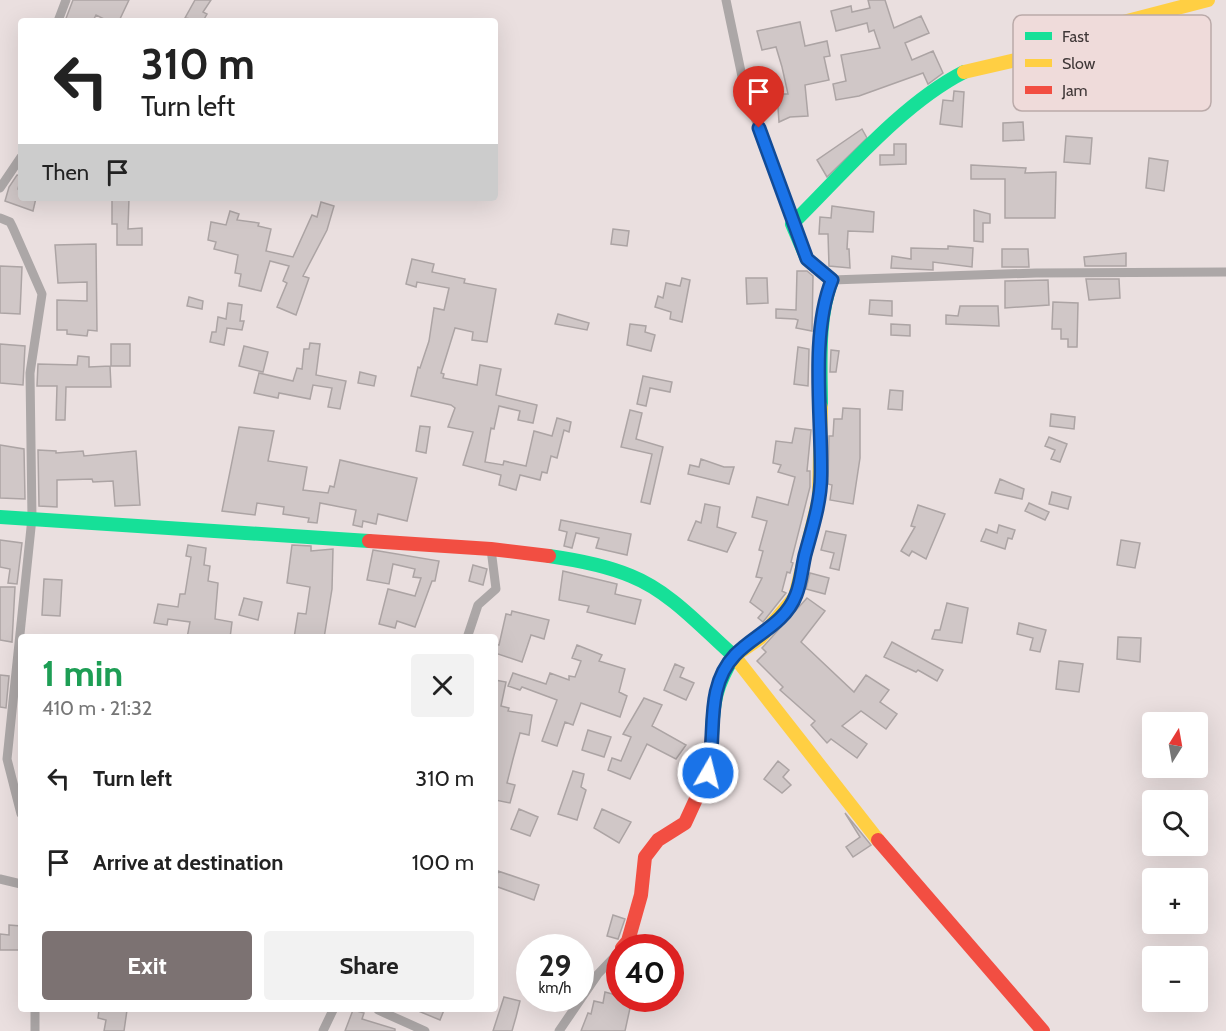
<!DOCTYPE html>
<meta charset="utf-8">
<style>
body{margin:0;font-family:Cabin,sans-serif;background:#f2f2f2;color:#222;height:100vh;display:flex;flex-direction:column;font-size:22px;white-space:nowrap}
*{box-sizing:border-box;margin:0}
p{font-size:20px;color:#767676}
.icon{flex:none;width:33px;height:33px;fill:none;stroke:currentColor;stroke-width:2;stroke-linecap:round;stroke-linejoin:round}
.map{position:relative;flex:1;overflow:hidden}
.side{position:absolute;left:18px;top:634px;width:480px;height:378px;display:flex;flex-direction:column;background:#fff;border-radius:6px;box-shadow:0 6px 24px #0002}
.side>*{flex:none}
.banner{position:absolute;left:18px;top:18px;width:480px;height:183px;border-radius:6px;box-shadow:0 6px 24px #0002;background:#fff;color:#222;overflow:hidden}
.needle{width:39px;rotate:11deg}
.fabs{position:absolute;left:1142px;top:712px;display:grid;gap:12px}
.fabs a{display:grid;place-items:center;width:66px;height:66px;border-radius:6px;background:#fff;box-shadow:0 6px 24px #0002;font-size:30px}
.speed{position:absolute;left:516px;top:934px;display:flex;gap:12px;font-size:30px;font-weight:700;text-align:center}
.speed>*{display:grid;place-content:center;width:78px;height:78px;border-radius:50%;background:#fff;box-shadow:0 6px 24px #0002;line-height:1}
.speed small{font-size:15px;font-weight:400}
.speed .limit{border:9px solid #d22;background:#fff;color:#111}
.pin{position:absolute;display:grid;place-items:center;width:51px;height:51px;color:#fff;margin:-62px -26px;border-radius:50% 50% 50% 0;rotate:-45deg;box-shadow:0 0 6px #0007}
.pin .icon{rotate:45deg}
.me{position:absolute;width:66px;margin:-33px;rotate:8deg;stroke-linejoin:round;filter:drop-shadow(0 0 4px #0008)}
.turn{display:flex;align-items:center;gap:21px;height:126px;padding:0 24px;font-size:27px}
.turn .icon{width:78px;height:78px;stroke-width:2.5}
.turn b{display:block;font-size:42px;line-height:51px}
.then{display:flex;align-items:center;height:57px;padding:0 24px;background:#0003;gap:12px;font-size:22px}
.round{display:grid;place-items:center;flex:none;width:63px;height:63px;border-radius:6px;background:#f2f2f2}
.overview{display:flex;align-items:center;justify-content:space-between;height:102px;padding:0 24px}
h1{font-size:36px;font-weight:700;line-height:45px;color:#1e9e55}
.primary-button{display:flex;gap:12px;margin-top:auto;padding:12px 24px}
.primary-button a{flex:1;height:69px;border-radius:6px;background:#7c7272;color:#fff;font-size:24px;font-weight:700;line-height:69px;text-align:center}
.primary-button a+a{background:#f2f2f2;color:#222}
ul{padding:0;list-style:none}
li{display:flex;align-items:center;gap:18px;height:84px;padding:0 24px}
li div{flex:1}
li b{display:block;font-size:22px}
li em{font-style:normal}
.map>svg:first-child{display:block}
.building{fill:#d0c7c7;stroke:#aca4a4;stroke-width:1.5}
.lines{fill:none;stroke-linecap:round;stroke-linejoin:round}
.street{stroke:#aca7a7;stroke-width:9}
.fast{stroke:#16e098;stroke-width:14}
.slow{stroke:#ffcf43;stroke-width:14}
.jam{stroke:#f24e42;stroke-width:14}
.route-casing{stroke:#114b97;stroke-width:15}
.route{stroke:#1a73e8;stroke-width:10}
.key{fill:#efdbda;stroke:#baaaa9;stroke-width:1.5}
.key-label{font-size:16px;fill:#403838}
</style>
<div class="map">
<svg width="1226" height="1031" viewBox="0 0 1226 1031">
<rect width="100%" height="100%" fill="#eadfdf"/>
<!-- building -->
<path class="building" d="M129,0l-10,21h-11l-12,-6 -3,6h-28l8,-21z
M195,0h16l-8,12 4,2 -4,7 -18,-3z
M868,0h17l9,28 27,-12 8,17 -24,10 7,17 21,-9 10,22 -15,11 -5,-11 -64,23 -23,4 -3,-16 13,-3 -5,-26 39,-7 -6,-18 -5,2 -2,-9 -31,8 -5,-20 20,-5 1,6 18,-4z
M800,22l5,24 22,-5 3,15 -6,1 5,23 -24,5 3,31 -18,1 -11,5 -2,-28h11l-6,-27 -6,-20 -14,3 -5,-19z
M954,91l10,1 -2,35 -22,-3 3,-24 10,1z
M1023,122l1,18 -21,1v-18z
M862,129l5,9 -40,39 -10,-17z
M1066,136l26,2 -2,26 -26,-2z
M894,144h12v20l-26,1v-10h14z
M1149,158l19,3 -4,30 -18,-3z
M971,165l55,3 -1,5 31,-1 -1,46h-50v-39h-34z
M17,175l4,1 -3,13 3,1v8h15l-3,13 -28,-10 4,-14z
M112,198h17l-1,31 14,-1v17h-25v-21h-5z
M321,202l13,4 -7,24 -24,46 6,2 -13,37 -19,-8 10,-24 -4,-2 6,-15 -19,-5 -9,30 -22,-5 2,-12 -6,-1 3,-18 -24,-6 2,-7 -8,-2 3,-18 15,3 4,-14 9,3 -2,6 22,3 -1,3 13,3 -5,22 27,6 19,-42 5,2z
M832,206l42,6 -1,20 -25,-1 -1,18h2l1,19 -21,-2 -1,-32h-9l1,-17 11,1z
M974,210l16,4v9h-7v19l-9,-1z
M613,229l16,2 -2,15 -16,-2z
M96,244l1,87 -9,-1 -1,6 -20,-2v-4h-10v-30l30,1v-19l-29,1 -3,-38z
M948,246l25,2 -1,19 -39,-5v8l-42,-2 1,-12 19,3v-11l37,1z
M1002,249h26l1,18h-27z
M1126,253v13h-41l-1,-9z
M412,259l22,5 -2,8 33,7 -1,4 32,6 -9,53 -15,-2 1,-8 -18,-4 -14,45 3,1 -1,4 34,7 3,-20 21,4 -5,26 41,10 -4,18 -15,-3 2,-9 -21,-5 -5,23 -3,-1 -6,34 18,3 1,-4 22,5 8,-35 18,5 5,-18 14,4 -2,10 -5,-2 -7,28 -6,-2 -4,17 -5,-1 -2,8 -20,-5 -4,15 -17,-5 2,-10 -38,-10 10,-33 -25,-5 7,-19 -4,-3 -40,-9 7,-29 2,1 9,-27 5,-33 10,2 5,-22 -32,-6 -1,5 -10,-3z
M0,266l22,1 -2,47 -20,-1z
M797,271h10l6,5 -1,55 -16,-3 2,-8 -3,-1 -19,-1v-9l20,1z
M682,278l8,2 -8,42 -12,-3 1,-7 -16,-5 3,-11 5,2 3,-15 14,3z
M746,278h21l1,25 -21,1z
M1086,279h33l1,19 -31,2z
M1048,280l1,25 -44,3v-27z
M189,297l14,4 -1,8 -15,-3z
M870,300l22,1v15l-23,-2z
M1053,302l25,1 -1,44h-9v-8h-7v-10h-9z
M228,303l14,2 -2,16h4l-2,9 -15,-2 -3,17 -14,-3 2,-10h4l2,-15 8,2z
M960,306h38l1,20 -53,-2v-9l12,1z
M558,314l31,9 -2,7 -32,-6z
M630,324l16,2 -1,6 10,3 -4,16 -24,-6z
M891,324l19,1v11l-19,-1z
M310,343l10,1 -4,31 30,6 -6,28 -12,-2 4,-19 -19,-3 -3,14 -31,-6 -1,5 -24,-5 5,-20 34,8 4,-13 5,1 2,-20h5z
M0,344l25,2 -2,39 -23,-2z
M111,344h19v22h-19z
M244,346l24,6 -5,20 -24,-6z
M798,347l11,2 -1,37 -14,-2z
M831,350l8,1 -3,21h-6z
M78,356l11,1v10l21,-1 1,21h-45l-1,33h-9l1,-34h-20l1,-22 39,1z
M360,372l16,4 -2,10 -16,-3z
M643,376l29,6 -2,10 -20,-4 -4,18 -9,-2z
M890,390l13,1 -1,19 -14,-1z
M843,408l17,1v49l-7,46 -23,-4 2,-15 -4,-1 1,-48h4l1,-17h8z
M630,410l12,3 -6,26 27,8 -13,57 -9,-2 11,-48 -31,-7z
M1051,414l24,3 -1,12 -24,-3z
M420,426l10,1 -4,26 -10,-2z
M239,427l35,4 -6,30 39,6 -4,23 25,3 2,-7 4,1 6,-27 77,18 -10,43 -29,-7 -2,10 -13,-3 -1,6 -9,-2 3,-15 -36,-7 -3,20 -9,-1 1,-4 -26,-4 1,-7 -27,-4 -2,12 -33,-4z
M795,428l16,2 -4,41h3v16l-19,75 2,1 -3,10 -3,-1 -5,19 4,2 -23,29 -5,-4 5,-6 -13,-10 12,-24 -6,-1 7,-26 -4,-1 8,-29 -15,-4 5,-20 31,8 7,-28 -17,-5 3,-7 -8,-2 3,-22 16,2z
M1049,437l18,7 -7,18 -9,-3 4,-9 -10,-4z
M0,445l24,4 1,50 -25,-1z
M38,450l18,1v2l27,-2 1,5 52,-5 4,54 -25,1 -2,-25 -20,1 -1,-3 -35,1v27l-18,-1z
M701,459l23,8h10l-5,17 -41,-10 2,-9 9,2z
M1000,479l24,10 -2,10 -27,-6z
M1052,492l19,5 -3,12 -19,-5z
M1029,503l20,9 -4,8 -20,-9z
M705,504l15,3 -3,20 19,6 -9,19 -39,-12 8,-19 5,2z
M918,505l27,9 -19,45 -14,-8 -3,5 -8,-5 14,-24 -4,-1z
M561,520l70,14 -4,21 -31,-7 3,-10 -23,-5 -4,15 -8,-2 3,-14 -8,-2z
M999,525l16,5 -3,9 -4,-1 -3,11 -24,-8 5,-12 11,4z
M826,531l20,4 -7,35 -9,-2 4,-15 -13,-3z
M0,540l22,3 -5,41 -9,-1 2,-14 -10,-2z
M1121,540l19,3 -5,25 -18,-3z
M188,545l18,3 -2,17 6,1 -2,15 10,2 -3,36 17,3 -2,16h-43l3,-16 -22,-3 -1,6 -13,-2 4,-19 20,3 2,-13h5l6,-37 -5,-1z
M292,545l19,1v5l22,-2 -1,40 -8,49h-30l4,-25 8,1 4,-27 -23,-4z
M373,550l66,11 -4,20h-3l-17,46 -18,-6 -2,7 -16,-4 9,-35 27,7 6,-18 -8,-1 2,-8 -22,-5 -4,20 -22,-4z
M473,565l14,4 -4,16 -14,-4z
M563,571l54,13 -2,10 26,6 -6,24 -48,-12 2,-6 -30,-6z
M810,573l19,5 -4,16 -19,-5z
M44,579l18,1 -2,36 -18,-1z
M0,587h15l-3,55 -12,-2z
M244,598l18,4 -4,18 -19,-5z
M807,598l18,13 -24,31 53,50 12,-17 23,15 -9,12 17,12 -11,15 -25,-18 -19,15 25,18 -10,14 -26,-19 -4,4 -16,-18 4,-4 -35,-31 3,-3 -26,-26 9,-9 -4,-4z
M947,603l21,5 -6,35 -30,-4 3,-9h5z
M512,611l37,9 -5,19 -13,-4 -9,27 -27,-9v-9l4,1 7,-31 5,1z
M1019,623l27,7 -6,22 -10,-2 3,-12 -16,-4z
M1118,637l23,1 -1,24 -23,-3z
M892,642l51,28 -6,11 -19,-11 -2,2 -32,-15z
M577,645l25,10 -3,6 26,8 -6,23 8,4 -7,21 -39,-14 -8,22 -8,-3 -8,24 -15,-5 15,-41 -35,-13 -2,3 -12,-4 5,-13 33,11 4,-11 19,7v-4l6,1 6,-16 -9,-3z
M1059,661l24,3 -4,28 -23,-3z
M675,664l9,4 -4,9 14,6 -8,17 -22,-10z
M0,675l9,1 -3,32 -6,-1z
M495,680l11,2 -5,24 8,2 -1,3 24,4 -3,20 -9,-2 -7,26 -6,24 8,2 -5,18 -15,-3z
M644,698l18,7 -10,21 34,19 -10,14 -29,-15 -17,35 -22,-9 4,-12 9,3 10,-24 -8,-3z
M588,730l23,7 -7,20 -22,-7z
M778,761l11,9 -6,7 8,8 -9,8 -18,-14z
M573,771l11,3 -3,13 5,3 -9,30 -19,-6z
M519,809l19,8 -8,19 -19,-7z
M602,809l29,13 -12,21 -25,-15z
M845,813l26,32 -18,12 -7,-10 14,-10z
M498,871l41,14 -5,15 -39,-14z
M613,915l12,4 -7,20 -11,-3z
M9,925l12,1v24h-21v-16l9,1z
M605,992l15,4v3h12l-7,32h-44l7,-18 3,1 3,-13 9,2z
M504,997l16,4 -4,16 -4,14h-19z
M99,1010h28l-3,21h-20l2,-11 -8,-2z
M353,1010l11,3 -2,6 33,10v2h-50z
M416,1010h28l-4,10z"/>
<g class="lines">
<!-- street -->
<path class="street" d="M726,0l18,86 48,138
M58,21l8,-21
M0,188l21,-31
M0,218l10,4 3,6 29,66 -12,79 2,145 -25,241 14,55
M832,280l204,-7 190,-1
M467,638l11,-33 18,-16 -5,-40
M0,879l21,5
M378,1010l47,21
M35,1031v-21
M323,1031l10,-21
M559,1031l39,-57 22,-23"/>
<!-- fast -->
<path class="fast" d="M821,407c0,-41 -4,-88 11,-127l-25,-21 -15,-35c51,-50 109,-120 172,-152
M0,517l369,24
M549,556c28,4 56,9 82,20 40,16 71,52 103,80 -18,30 -21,45 -22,80"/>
<!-- slow -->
<path class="slow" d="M964,72l56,-13 61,-26 127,-33
M821,407l-2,91 -24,99 -35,41 -26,18 144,184"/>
<!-- jam -->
<path class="jam" d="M369,541l122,8 58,7
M878,840l165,191
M622,948l6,-7 13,-46 4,-38 13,-17 27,-17 23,-50 4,-37"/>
</g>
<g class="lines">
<!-- route casing -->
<g class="route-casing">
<path id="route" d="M708,773c9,-39 -4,-85 27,-118 19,-20 50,-31 61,-60 5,-12 6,-27 9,-40 7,-26 16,-53 16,-80 1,-59 -11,-141 11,-195l-25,-21 -48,-131"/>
</g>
<!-- route -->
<use href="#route" class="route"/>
</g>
<!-- legend -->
<rect x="1013" y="15" width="198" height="96" rx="9" class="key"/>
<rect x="1025" y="32" width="27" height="8" fill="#16e098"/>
<rect x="1025" y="59" width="27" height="8" fill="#ffcf43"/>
<rect x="1025" y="86" width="27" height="8" fill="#f24e42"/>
<g class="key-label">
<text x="1062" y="42">Fast</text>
<text x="1062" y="69">Slow</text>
<text x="1062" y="96">Jam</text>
</g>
</svg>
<div class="fabs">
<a><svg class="needle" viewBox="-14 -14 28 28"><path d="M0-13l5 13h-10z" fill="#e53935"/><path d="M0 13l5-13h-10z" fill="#767676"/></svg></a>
<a><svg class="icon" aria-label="search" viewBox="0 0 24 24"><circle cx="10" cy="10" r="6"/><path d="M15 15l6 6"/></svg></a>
<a>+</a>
<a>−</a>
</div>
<div class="speed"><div>29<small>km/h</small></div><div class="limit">40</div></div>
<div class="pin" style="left:759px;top:128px;background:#d93025"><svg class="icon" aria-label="arrive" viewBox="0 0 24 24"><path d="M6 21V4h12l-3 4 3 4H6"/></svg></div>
<svg class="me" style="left:708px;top:773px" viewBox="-20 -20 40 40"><circle r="17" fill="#1a73e8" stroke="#fff" stroke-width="3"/><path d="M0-11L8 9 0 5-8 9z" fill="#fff"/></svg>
<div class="banner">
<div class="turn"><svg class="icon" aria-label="left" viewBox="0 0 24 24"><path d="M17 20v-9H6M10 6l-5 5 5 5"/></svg><div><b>310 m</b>Turn left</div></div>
<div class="then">Then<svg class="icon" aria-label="arrive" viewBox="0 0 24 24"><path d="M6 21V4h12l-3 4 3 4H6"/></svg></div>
</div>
<section class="side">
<div class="overview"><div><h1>1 min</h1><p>410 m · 21:32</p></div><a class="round"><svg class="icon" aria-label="close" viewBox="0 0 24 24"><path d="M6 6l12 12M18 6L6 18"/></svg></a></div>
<ul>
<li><svg class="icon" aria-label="left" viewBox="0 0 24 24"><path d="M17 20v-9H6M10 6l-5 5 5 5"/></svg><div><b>Turn left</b></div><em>310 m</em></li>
<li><svg class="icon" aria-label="arrive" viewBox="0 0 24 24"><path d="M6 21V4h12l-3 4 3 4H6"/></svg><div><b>Arrive at destination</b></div><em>100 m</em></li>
</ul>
<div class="primary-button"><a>Exit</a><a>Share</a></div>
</section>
</div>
